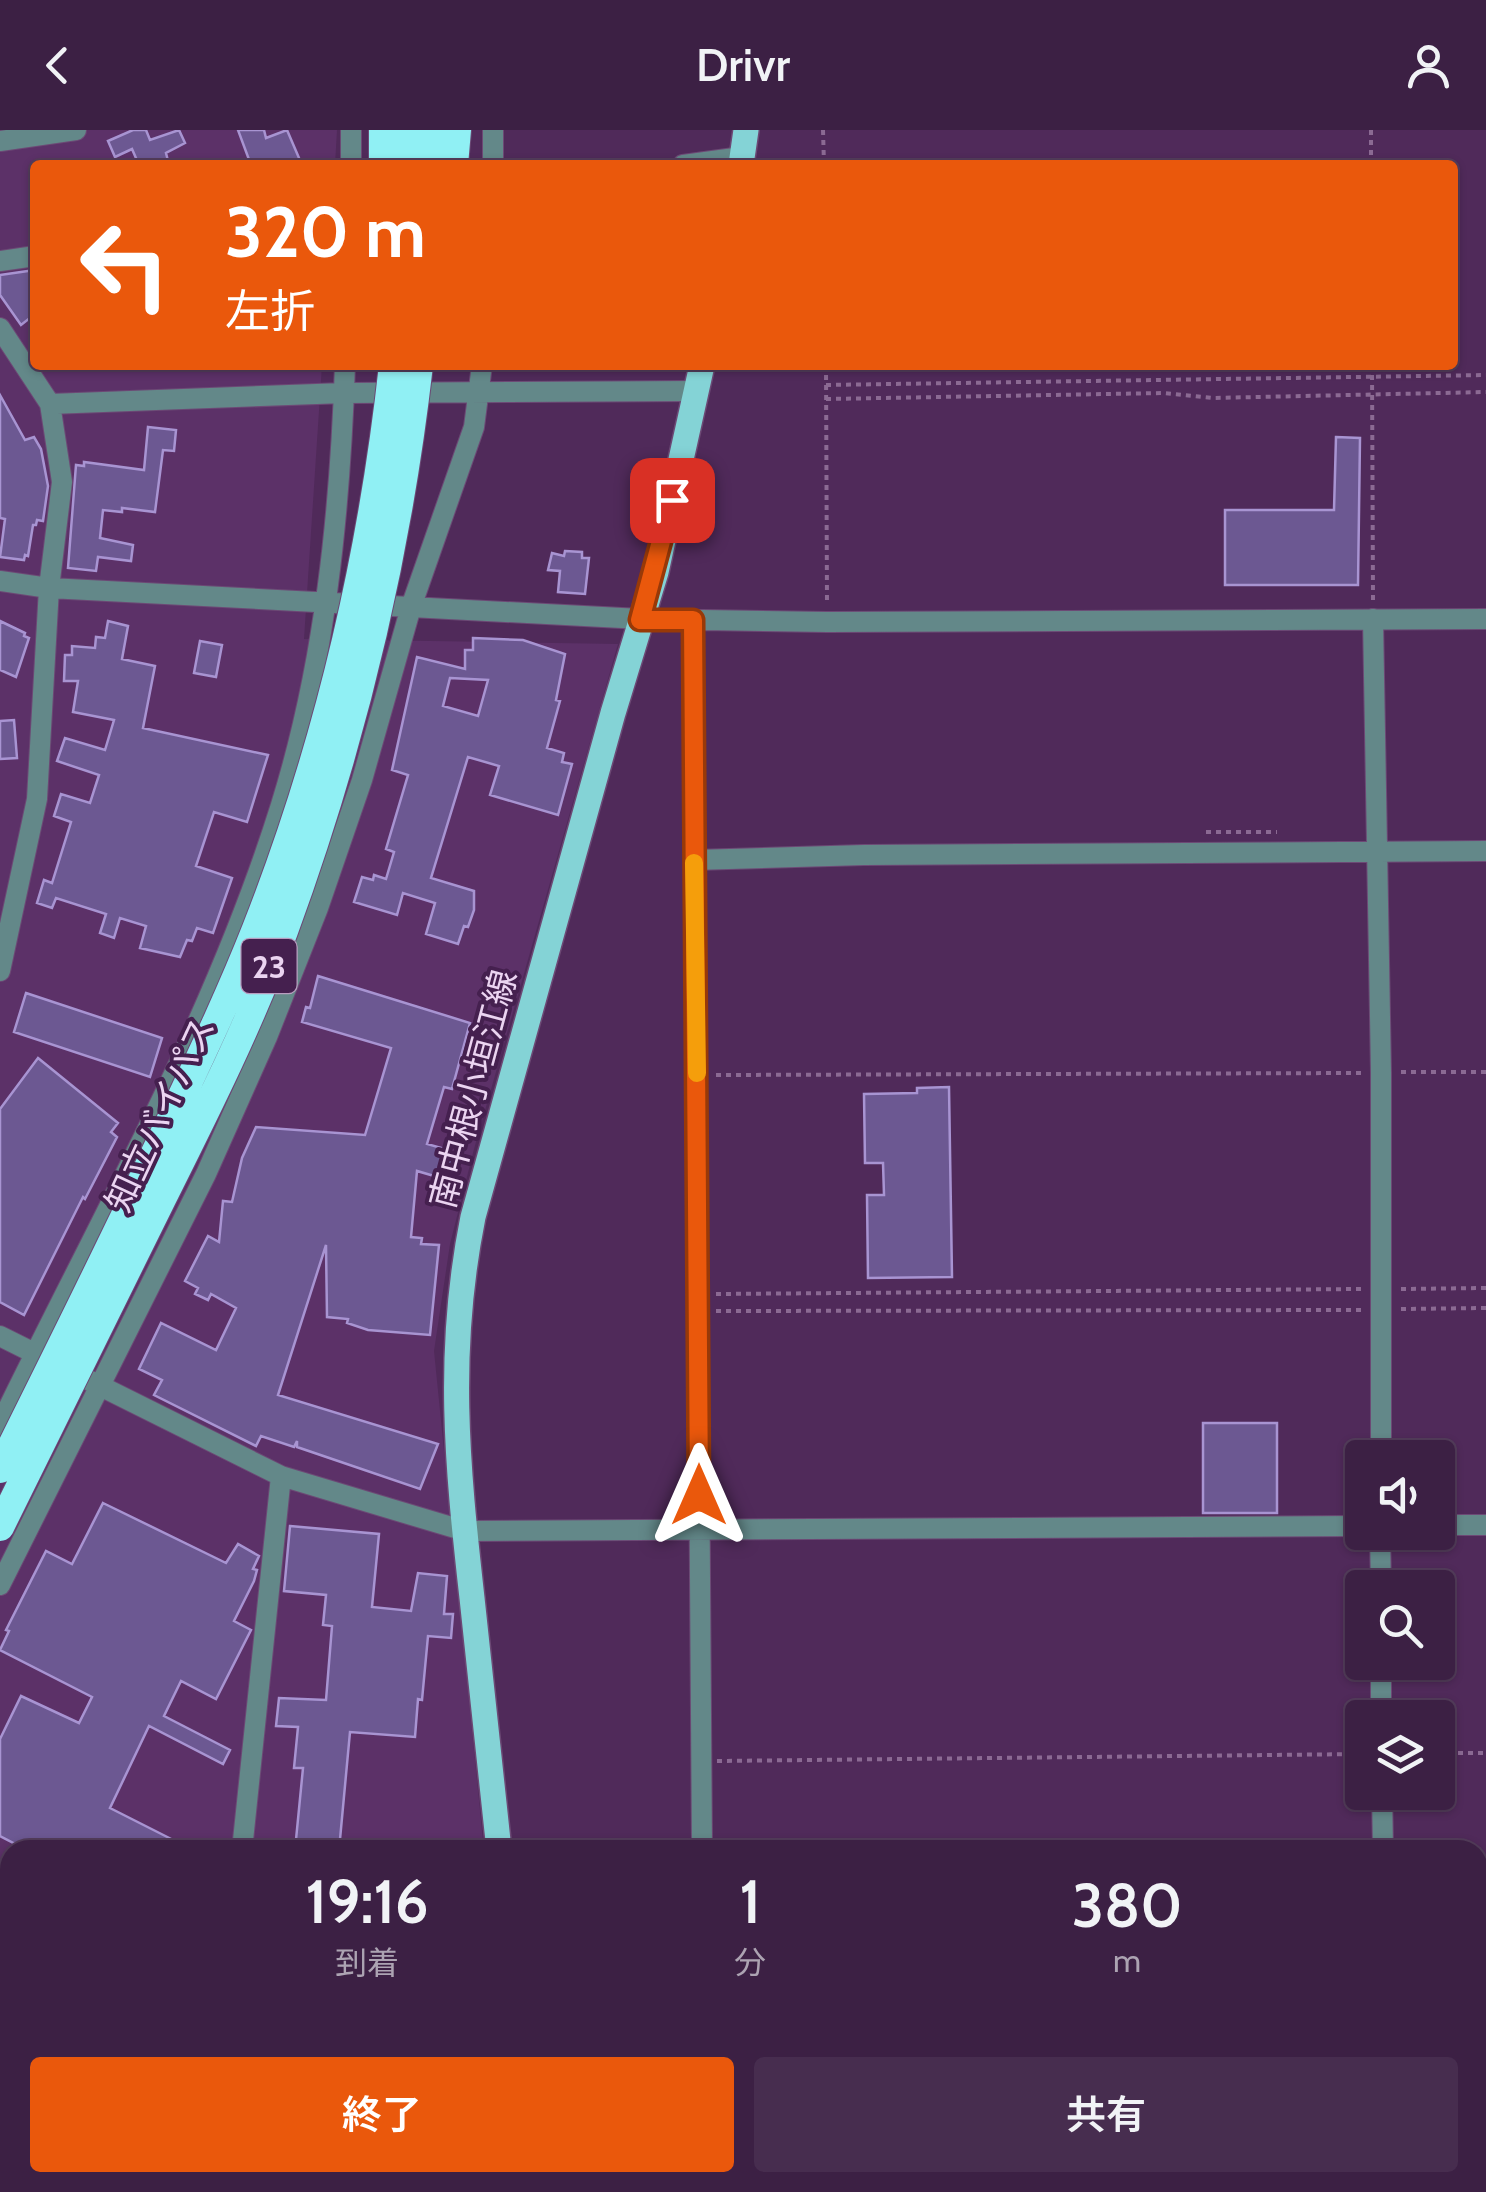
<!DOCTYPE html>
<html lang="ja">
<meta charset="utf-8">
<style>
body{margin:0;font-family:Cabin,"Noto Sans JP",sans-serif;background:#472d4f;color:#f1f3f6;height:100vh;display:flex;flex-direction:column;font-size:38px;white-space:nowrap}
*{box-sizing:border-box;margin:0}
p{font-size:32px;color:#aca3b2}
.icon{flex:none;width:55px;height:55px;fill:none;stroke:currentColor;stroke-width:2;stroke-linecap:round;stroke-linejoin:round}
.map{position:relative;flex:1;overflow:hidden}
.panel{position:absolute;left:0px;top:1710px;width:1488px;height:352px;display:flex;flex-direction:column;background:#3c2044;border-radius:30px 30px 0 0;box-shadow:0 2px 8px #0004,0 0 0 2px #553e5d}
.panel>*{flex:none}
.guide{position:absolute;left:30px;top:30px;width:1428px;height:210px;border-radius:10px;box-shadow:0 2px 8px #0004,0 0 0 2px #553e5d;background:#ea580c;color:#fff;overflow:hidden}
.tools{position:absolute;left:1345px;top:1310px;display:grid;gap:20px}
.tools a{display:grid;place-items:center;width:110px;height:110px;border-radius:10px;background:#3c2044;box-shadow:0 2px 8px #0004,0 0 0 2px #553e5d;font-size:50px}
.pin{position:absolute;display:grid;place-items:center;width:85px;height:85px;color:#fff;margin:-42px;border-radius:20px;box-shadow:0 5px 15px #0006}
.me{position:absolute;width:110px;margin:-55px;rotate:0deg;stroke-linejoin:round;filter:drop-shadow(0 0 8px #0008)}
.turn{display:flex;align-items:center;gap:35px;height:210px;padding:0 30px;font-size:45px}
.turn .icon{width:130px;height:130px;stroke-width:2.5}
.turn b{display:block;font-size:70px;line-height:85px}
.eta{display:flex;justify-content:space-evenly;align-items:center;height:170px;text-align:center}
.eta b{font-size:60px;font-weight:600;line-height:70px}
.cta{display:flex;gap:20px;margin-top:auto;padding:20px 30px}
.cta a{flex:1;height:115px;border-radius:10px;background:#ea580c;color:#fff;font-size:40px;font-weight:600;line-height:115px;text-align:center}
.cta a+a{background:#472d4f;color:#f1f3f6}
header{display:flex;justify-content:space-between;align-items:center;height:130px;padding:0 30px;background:#3c2044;font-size:45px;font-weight:600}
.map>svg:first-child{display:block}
.built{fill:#5c3168}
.building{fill:#6c5892;stroke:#a894d2;stroke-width:2.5;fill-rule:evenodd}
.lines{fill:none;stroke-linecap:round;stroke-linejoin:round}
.minor-casing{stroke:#6c4975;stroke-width:22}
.major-casing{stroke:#6c4975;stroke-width:28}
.highway-casing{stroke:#6c4975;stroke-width:30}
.path{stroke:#8b6a93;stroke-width:4;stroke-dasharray:5 5;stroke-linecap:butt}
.minor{stroke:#638889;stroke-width:20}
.major{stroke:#84d3d6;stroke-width:25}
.highway{stroke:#90f0f4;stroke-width:28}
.highway-bridge-casing{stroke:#6c4975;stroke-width:30;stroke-linecap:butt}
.highway-bridge{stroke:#90f0f4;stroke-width:28}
.route-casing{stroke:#983908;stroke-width:25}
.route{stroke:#ea580c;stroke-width:18}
.slow{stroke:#f59e0b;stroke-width:18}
.labels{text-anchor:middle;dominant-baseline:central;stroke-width:8;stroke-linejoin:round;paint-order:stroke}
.shield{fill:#45204f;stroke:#b99ec0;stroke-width:2.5}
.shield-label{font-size:32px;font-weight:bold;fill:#ebd4f1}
.street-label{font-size:35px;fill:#ebd4f1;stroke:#45204f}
</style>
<header><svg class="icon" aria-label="back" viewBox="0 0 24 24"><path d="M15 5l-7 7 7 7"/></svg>Drivr<svg class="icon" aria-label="person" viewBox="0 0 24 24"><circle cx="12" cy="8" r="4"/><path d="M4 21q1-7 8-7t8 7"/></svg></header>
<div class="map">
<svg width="1486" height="2062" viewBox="0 0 1486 2062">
<rect width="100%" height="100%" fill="#502a5a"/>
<!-- built -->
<path class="built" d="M0,0h337l-2,35h-300v200h287l-18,274 314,5 -144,505 -24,95 -16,107 50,499h-474v332h505l1,10h-516z"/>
<!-- building -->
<path class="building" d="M133,0h13l4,10 29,-10 6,13 -19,10 3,12h-30l-7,-16 -17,8 -7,-16z
M238,0h26l2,8 21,-8 15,35h-51z
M35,140v44l-14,11 -21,-30v-20z
M0,265l25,45 9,-3 7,12 7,37 -5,35 -6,-1 -1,5h-3l-5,31 -3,-1 -1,5 -24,-3 5,-38 -5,-1z
M148,297l28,3 -2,21 -11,-1 -8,62 -33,-4v4l-19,-2 -3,28 33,7 -2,16 -33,-4 -2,14 -28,-3 8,-103 8,1v-4l60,8z
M1336,307l24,1 -2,147h-133v-75h109z
M565,421l17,1v6h7l-4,36 -27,-2 2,-21 -12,-1 4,-17 12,3z
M0,491l25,12 -1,3 5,2 -13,39 -16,-7z
M108,491l20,5 -6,33 33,7 -12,62 125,27 -21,67 -33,-10 -18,54 36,12 -19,55 -16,-5 -5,13 -5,-1 -7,17 -40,-9 6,-22 -26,-8 -6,20 -14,-5 6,-19 -50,-16 -4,10 -15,-5 7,-23 8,3 19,-61 -17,-6 7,-22 29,9 9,-28 -42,-14 8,-23 40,12 9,-30 -41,-8 5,-31h-14l1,-26h7v-9l23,2 1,-11 9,1z
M473,508l50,2 42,14 -9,46 4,1 -13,47 17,5 -2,9 10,2 -14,51 -68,-20 9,-29 -31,-9 -37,121 43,13v19l-6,17 -4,-1 -6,18 -32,-10 9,-31 -32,-10 -6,22 -43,-13 8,-25 11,3 1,-5 12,4 8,-27 -8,-3 22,-74 -16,-5 25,-113 48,12v-19h8zM450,548l38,2 -10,36 -35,-10z
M200,511l22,4 -6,32 -22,-4z
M14,590l3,38 -17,1v-38z
M318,846l152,47 -18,66 -8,-2 -17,57 18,5 -2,5 15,5 -7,22 -34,-10 -6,66 11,1 -1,6 18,1 -9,90 -62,-5 -21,-7 1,-4 -21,-2 -1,-72 -48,150 160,49 -18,45 -123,-42v-6l-3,6 -33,-11 -5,10 -102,-51 8,-15 -23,-11 22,-46 55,27 20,-42 -25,-14 -3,6 -13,-6 3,-6 -13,-7 23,-45 11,6 4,-41 9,1 10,-44 14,-31 109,8 26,-87 -89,-26 4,-15 4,1z
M26,863l136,45 -12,39 -136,-45z
M38,928l80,65 -7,9 6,5 -32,62 -2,-2 -59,118 -24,-13v-193z
M949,957l3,190 -84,1 -1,-83h17l-1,-32h-18l-1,-69 53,-1v-5z
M1203,1293h74v90h-74z
M103,1373l123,60 12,-19 21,12 -6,13 4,1 -3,11 -20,40 17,9 -35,69 -35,-18 -17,35 66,34 -7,14 -74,-38 -39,82 83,42h-80l-19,-9 -5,9h-62l-27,-14v-97l21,-43 58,27 13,-26 -92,-47 9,-19 -3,-1 40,-79 26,13z
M290,1396l89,8 -7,73 39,4 7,-38 29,3 -3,38h9l-2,24 -23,-2 -6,64 -4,-1 -3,38 -65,-5 -11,118h-44l8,-82h-9l4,-41 -22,-1 3,-28 47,2 6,-74 -9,-1 3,-30 -42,-4z"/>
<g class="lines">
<!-- minor casing -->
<g class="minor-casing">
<path id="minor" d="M351,0v35
M0,11l76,-11
M493,35v-35
M683,35l59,-8
M0,131l35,-5
M0,198l50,76 12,78 -13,106 -12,211 -37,172
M50,274l294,-11 353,-2
M0,451l49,7 592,31 186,3 659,-3
M1373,489l8,454v385
M693,490l9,1230
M694,730l170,-5 622,-4
M0,1206l281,140 184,55 897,-5
M0,1295c99,-205 213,-402 281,-620 44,-142 59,-291 64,-440
M1438,1395h48
M1380,1402l1,56
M0,1455l206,-411 61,-137 51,-129 44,-128 49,-173 63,-180 8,-62
M1381,1532v56
M1382,1662l1,58
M242,1720l39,-374
M0,1952l10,5
M194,2052l8,10
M705,2052v10
M1385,2062v-10"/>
</g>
<!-- major casing -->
<g class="major-casing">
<path id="major" d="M741,35l5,-35
M499,1720c-9,-84 -18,-168 -27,-252 -15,-133 -26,-247 1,-381l140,-504 43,-141 46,-207
M531,2052l1,10"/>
</g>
<!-- highway casing -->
<g class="highway-casing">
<path id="highway" d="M383,0v35
M433,0l1,35
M406,35v-35
M454,35l3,-35"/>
</g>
<!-- path -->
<path class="path" d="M823,0l1,35
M1371,0v35
M826,235l1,240
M1372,235l1,235
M826,255l660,-10
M826,269l338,-6 48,5 274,-6
M1206,702h71
M1401,942h85
M716,945l645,-2
M1401,1159l85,-1
M716,1164l645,-5
M1401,1179l85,-1
M716,1181l645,-1
M1438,1623h48
M717,1631l645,-7"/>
<!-- minor -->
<use href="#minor" class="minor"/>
<!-- major -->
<use href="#major" class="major"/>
<!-- highway -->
<use href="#highway" class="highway"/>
<!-- highway-bridge casing -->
<g class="highway-bridge-casing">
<path id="highway-bridge" d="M0,1339c55,-110 110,-221 163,-333 32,-68 65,-136 93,-207 71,-181 116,-371 137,-564
M0,1397c54,-109 108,-218 161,-326 44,-88 89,-177 123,-270 67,-183 113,-372 135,-566"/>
</g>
<!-- highway-bridge -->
<use href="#highway-bridge" class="highway-bridge"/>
</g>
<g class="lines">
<!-- route casing -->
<g class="route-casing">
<path id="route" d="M672,370l-32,120h53l6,875"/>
</g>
<!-- route -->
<use href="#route" class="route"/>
<!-- slow -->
<path class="slow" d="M694,733l3,210"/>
</g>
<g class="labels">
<!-- shield labels -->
<rect class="shield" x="241.5" y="809" width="55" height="54" rx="8"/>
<g class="shield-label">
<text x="269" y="836">23</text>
</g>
<!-- street labels -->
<g class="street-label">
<text transform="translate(473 959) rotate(-75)">南中根小垣江線</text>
<text transform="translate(160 984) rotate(-65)">知立バイパス</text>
</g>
</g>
</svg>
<div class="tools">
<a><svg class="icon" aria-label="sound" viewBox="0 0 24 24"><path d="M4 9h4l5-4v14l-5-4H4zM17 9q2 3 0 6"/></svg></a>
<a><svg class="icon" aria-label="search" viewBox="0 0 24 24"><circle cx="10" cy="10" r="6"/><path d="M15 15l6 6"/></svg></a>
<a><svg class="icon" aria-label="layers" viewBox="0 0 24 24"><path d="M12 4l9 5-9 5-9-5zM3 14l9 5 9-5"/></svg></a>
</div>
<div class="pin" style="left:672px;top:370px;background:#d93025"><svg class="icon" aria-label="arrive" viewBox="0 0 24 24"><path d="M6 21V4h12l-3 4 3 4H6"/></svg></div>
<svg class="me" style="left:699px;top:1365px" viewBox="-20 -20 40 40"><path d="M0-17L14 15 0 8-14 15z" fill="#ea580c" stroke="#fff" stroke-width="4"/></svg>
<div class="guide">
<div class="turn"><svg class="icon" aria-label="left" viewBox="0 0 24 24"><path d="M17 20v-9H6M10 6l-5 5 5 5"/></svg><div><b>320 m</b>左折</div></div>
</div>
<section class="panel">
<div class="eta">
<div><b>19:16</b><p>到着</p></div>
<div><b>1</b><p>分</p></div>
<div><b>380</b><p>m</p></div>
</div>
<div class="cta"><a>終了</a><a>共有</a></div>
</section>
</div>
